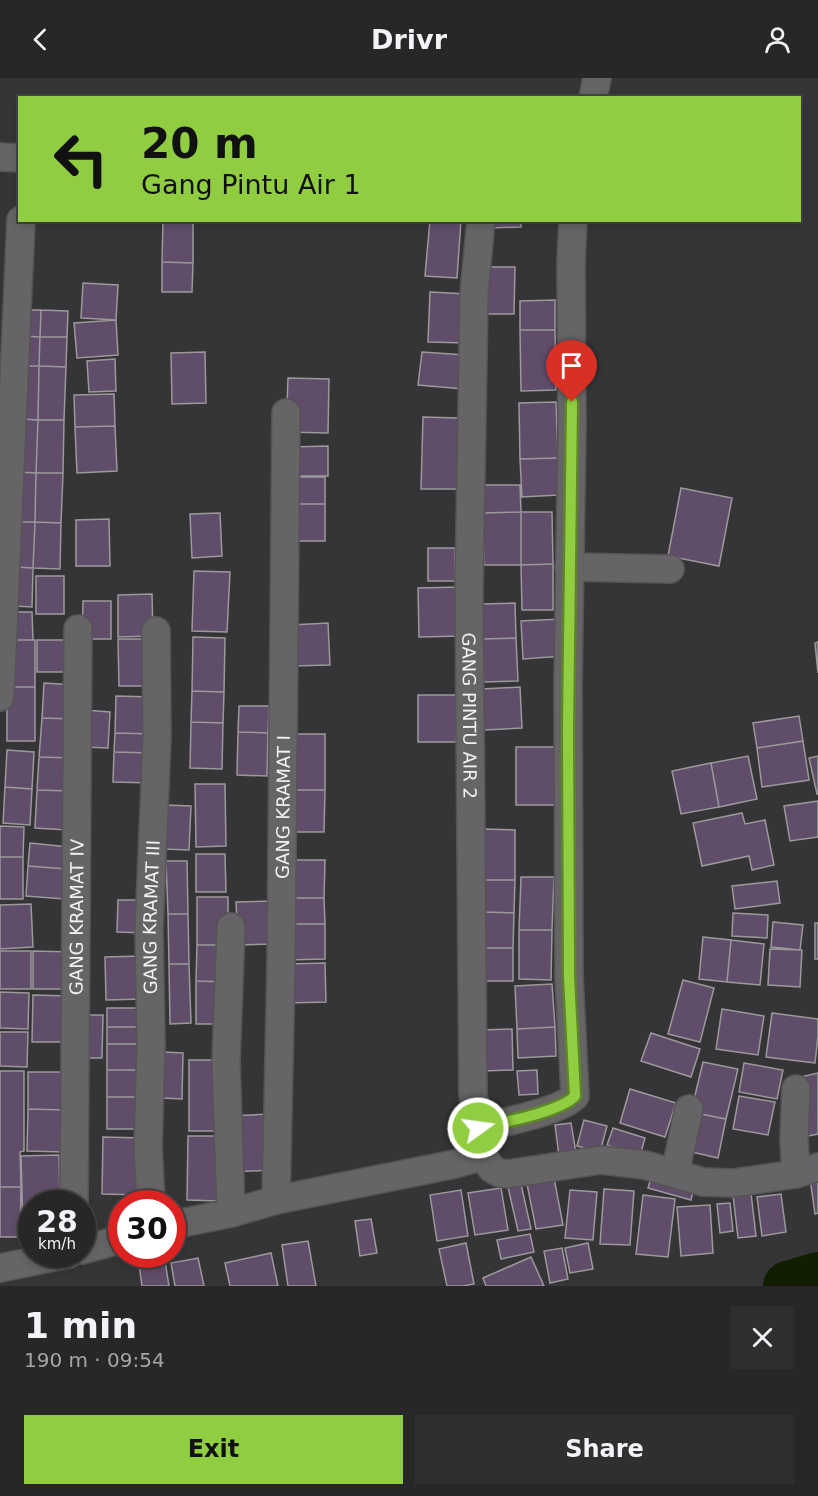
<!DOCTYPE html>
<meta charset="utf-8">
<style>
body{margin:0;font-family:"DejaVu Sans",sans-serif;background:#302f30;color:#f1f3f6;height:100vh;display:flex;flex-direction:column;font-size:22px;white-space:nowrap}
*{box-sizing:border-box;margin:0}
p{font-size:20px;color:#a5a5a8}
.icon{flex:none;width:33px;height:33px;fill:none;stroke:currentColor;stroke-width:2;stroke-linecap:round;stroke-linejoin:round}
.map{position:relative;height:1208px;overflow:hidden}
.side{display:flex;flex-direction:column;background:#282728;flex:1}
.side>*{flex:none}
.guide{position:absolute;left:18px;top:18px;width:783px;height:126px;border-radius:0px;box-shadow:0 3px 9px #0003,0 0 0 2px #444445;background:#91cd40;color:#111;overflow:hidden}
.speed{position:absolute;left:18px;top:1112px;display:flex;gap:12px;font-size:30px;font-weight:700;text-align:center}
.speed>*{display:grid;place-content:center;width:78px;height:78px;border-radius:50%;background:#282728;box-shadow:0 3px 9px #0003,0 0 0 2px #444445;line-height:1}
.speed small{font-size:15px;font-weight:400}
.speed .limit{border:9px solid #d22;background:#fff;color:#111}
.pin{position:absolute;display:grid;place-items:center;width:51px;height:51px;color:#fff;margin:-62px -26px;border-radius:50% 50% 50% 0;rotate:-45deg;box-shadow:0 0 6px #0007}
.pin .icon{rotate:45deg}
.me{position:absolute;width:66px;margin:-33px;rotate:76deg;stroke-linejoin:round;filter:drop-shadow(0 0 4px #0008)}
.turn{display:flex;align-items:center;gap:21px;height:126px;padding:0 24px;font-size:27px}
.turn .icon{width:78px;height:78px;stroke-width:2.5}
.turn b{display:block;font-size:42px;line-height:51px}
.round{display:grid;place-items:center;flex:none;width:63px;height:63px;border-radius:0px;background:#302f30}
.summary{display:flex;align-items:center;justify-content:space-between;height:102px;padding:0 24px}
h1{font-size:36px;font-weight:700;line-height:45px}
.action{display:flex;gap:12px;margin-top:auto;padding:12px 24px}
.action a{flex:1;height:69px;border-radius:0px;background:#91cd40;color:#111;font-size:24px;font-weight:700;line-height:69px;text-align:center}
.action a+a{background:#302f30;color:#f1f3f6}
header{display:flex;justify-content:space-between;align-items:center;height:78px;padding:0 24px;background:#282728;font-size:27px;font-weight:700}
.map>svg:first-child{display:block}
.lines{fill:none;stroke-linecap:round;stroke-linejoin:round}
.river{stroke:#111e02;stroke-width:50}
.building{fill:#604d6a;stroke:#9b999c;stroke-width:1.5}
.minor-casing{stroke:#545355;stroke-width:30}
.minor{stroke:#666467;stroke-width:27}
.route-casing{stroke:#5e852a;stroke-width:15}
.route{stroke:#91cd40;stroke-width:10}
.labels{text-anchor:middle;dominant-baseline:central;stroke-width:6;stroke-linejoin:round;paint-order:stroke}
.street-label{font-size:18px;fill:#f2f1f3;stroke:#2b2a2c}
</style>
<header><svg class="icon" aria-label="back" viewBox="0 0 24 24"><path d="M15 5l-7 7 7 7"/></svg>Drivr<svg class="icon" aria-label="person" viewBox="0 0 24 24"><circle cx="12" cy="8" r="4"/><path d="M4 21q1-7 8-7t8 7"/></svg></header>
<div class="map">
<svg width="818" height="1208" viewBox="0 0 818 1208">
<rect width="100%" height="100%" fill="#353436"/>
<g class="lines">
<!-- river -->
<path class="river" d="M788,1208l30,-9"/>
</g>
<!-- building -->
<path class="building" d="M163,142h30v43l-31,-1z
M430,142h31l-4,58 -32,-2z
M490,142h31v7l-31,1z
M162,184l31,1 -1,29h-30z
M486,189h29l-1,47h-28z
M83,205l35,2 -2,35 -35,-2z
M430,214l38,2 -2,49 -38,-1z
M555,222v30h-35v-29z
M24,232h17l-1,27 -16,-1z
M41,232l27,1 -1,26h-27z
M116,242l2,35 -41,3 -3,-35z
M520,252h35l1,60 -35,1z
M24,258l16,1 -1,29h-17z
M40,259h27l-1,30 -27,-1z
M205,274l1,51 -34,1 -1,-51z
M422,274l43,3 -2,34 -45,-4z
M115,281l1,32 -27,1 -2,-31z
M22,288h17l-1,54 -17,-1z
M39,288l27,1 -2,53h-26z
M288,300l41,1 -1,54 -42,-1z
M114,316l1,32 -40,1 -1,-32z
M556,324l2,56 -38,1 -1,-56z
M423,339l36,1 -1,71h-37z
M21,341l17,1 -2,53 -17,-1z
M38,342h26l-1,53h-27z
M115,348l2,45 -40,2 -2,-46z
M328,368v30h-39v-29z
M558,380l1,37 -37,2 -2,-38z
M19,394l17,1 -1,49h-17z
M36,395h27l-2,50 -26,-1z
M293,399h32v27h-32z
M483,407h37l1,27 -38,1z
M681,410l51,10 -13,68 -51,-10z
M293,426h32v37h-33z
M521,434v53h-37l-1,-52z
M521,434h31l1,52 -32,1z
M220,435l2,43 -30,2 -2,-44z
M109,441l1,47h-34v-46z
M18,444h17l-2,46 -17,-1z
M35,444l26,1 -1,46 -27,-1z
M428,470h27v33h-27z
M553,486v46h-31l-1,-45z
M16,489l17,1 -1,39 -17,-1z
M194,493l36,1 -3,60 -35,-1z
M36,498h28v38h-28z
M461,509l1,49 -43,1 -1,-49z
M152,516l1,42 -35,1v-42z
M83,523h28v38h-29z
M515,525l1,35 -34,1 -1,-35z
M6,534h26l1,28h-26z
M561,541l2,37 -40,3 -2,-38z
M328,545l2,42 -37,1 -2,-41z
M193,559l32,1 -1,54 -32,-1z
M516,560l2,43 -34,1 -2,-43z
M118,561h34l1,47h-34z
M7,562h28v47h-28z
M37,562h30v32h-30z
M818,564v31l-3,-30z
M44,605l32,2 -2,34 -32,-1z
M7,609h28v54h-28z
M520,609l2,41 -38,2 -2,-41z
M192,613l32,1 -1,31 -32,-1z
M418,617h39l-1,47h-38z
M116,618l37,1v37l-38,-1z
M239,628h30l-1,27 -30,-1z
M84,632l26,2 -2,36 -26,-1z
M799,638l4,25 -46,7 -4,-25z
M42,640l32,1 -2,39 -33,-1z
M191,644l32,1 -1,46 -32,-1z
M238,654l30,1 -1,43 -30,-1z
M115,655l38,1 -1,19 -38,-1z
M287,656h38v56h-39z
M803,663l6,39 -47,7 -5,-39z
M516,669h42v58h-42z
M7,672l27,2 -2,37 -27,-2z
M114,674l38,1 -1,30 -38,-1z
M748,678l9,43 -38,8 -8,-44z
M818,678v38h-1l-8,-36z
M39,679l33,1 -2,33 -33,-1z
M711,685l8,44 -38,7 -9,-43z
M195,706h30l1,62 -30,1z
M5,709l27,2 -2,36 -27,-2z
M37,712l33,1 -3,39 -32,-2z
M286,712h39l-1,42h-38z
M818,723v36l-28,4 -6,-35z
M166,727l25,1 -2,44 -25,-1z
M742,735l3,11 20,-4 9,45 -22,5 -3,-14 -47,10 -9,-43z
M0,748l24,1 -1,30h-23z
M484,751l31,1v50h-32z
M30,765l39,4 -2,22 -39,-3z
M196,776h29l1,38h-30z
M0,779h23v42h-23z
M285,782h40l-1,38h-39z
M166,783h21l1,53h-20z
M28,788l39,3 -3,30 -38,-3z
M521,799h33l-2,53h-33z
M483,802h32l-1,33 -31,-1z
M777,803l3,22 -45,6 -3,-23z
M197,819h31v48h-31z
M285,820h39l1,26h-40z
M118,822h29l-1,33 -29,-1z
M273,823l1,43 -36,1 -2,-43z
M31,826l2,43 -33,2v-44z
M483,834l31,1 -1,35h-30z
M733,835l35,2 -1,23 -35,-2z
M168,836h20l1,50h-20z
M773,844l30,3 -3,25 -29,-3z
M815,845h3v36h-3z
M285,846h40v35l-39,1z
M519,852h33l-1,50 -32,-1z
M703,859l28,3 -4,42 -28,-3z
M731,862l33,4 -4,41 -33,-3z
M197,867h31l-1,37 -31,-1z
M483,870h30v33h-31z
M770,871l32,1 -2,37 -32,-2z
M0,873h31v38h-31z
M33,873l39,1v37h-39z
M141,878l2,43 -37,1 -1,-43z
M325,885l1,39 -38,1 -1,-39z
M169,886h20l2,59 -21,1z
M683,902l31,8 -14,54 -32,-8z
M196,903l31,1v42h-31z
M552,906l3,43 -38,2 -2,-43z
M0,914l29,1 -1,36 -28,-1z
M33,917l36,1 -1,46h-36z
M107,930h35l-1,19h-34z
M722,931l42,7 -6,39 -42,-6z
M772,935l46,6v17l-3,27 -49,-6z
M83,937h20l-1,43h-19z
M107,949h34l1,17h-35z
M555,949l1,29 -38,2 -1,-29z
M512,951l1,41 -30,1 -1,-41z
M0,954h28l-1,35 -27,-1z
M651,955l49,16 -9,28 -50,-16z
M107,966h35l-1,26h-34z
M163,974l20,1 -1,46 -21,-1z
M189,982h32v71h-32z
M703,984l35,7 -12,50 -35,-7z
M744,985l39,7 -6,29 -38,-7z
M107,992h34v27h-34z
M537,992l1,24 -19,1 -2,-24z
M0,993h24v80l-4,1 1,35h-21z
M28,994h37v38l-37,-1z
M818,995v61l-10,2 -12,-58z
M630,1011l46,14 -11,34 -45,-14z
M739,1018l36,6 -7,33 -35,-6z
M107,1019h34v32h-34z
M28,1031l37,1 -1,42 -37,-1z
M691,1034l35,7 -8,39 -35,-8z
M269,1036l3,56 -39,2 -3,-56z
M584,1042l23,6 -7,26 -23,-6z
M571,1045l5,30 -17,3 -4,-31z
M613,1050l32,10 -5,18 -33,-11z
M188,1058h32l-2,65 -31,-1z
M103,1059l40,1 -1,57 -40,-1z
M59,1077l1,48h-28v26h-9l-2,-73z
M654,1090l42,12 -5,20 -43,-12z
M818,1091v44l-3,1 -6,-43z
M554,1100l9,47 -27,4 -9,-45z
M521,1106l10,45 -13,2 -10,-44z
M0,1109h21l-1,50h-20z
M501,1110l7,42 -33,5 -7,-42z
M604,1111l30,2 -4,54 -30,-1z
M461,1112l7,46 -31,5 -7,-46z
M570,1112l27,2 -4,48 -28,-2z
M751,1115l5,43 -18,2 -5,-43z
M781,1116l5,38 -24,4 -5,-39z
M643,1117l32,4 -7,58 -32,-3z
M730,1125l3,28 -13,2 -3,-29z
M710,1127l3,48 -32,3 -4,-49z
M371,1141l6,34 -17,3 -5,-35z
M530,1156l4,18 -33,7 -4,-19z
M308,1163l8,45h-28l-6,-41z
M466,1165l8,41 -11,2h-16l-8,-37z
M588,1165l5,26 -23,4 -5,-25z
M562,1170l6,31 -18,4 -6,-32z
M271,1175l7,33h-48l-5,-23z
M531,1179l13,29h-58l-3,-8z
M198,1180l6,28h-29l-4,-23z
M165,1183l4,25h-27l-3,-21z"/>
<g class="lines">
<!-- minor casing -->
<g class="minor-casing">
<g id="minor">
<path d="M593,20l4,-20"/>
<path d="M0,79l20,1"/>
<path id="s1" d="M481,142l-7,74 -5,295 4,505 10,62 9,13 8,4 8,1 93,-14 44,5 58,17 30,1 63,-9 22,-7"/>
<path d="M569,489l101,2"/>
<path d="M0,619l21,-477"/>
<path d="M231,849l-5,135 5,151"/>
<path d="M796,1011l-2,51 2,34"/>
<path d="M478,1050c23,-5 82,-16 97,-32l-6,-120 -1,-293 4,-257 -1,-163 2,-43"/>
<path d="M675,1095l14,-64"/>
<path id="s2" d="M276,1122l5,-232 5,-555"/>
<path id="s3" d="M74,1125l4,-574"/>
<path id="s4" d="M151,1125l-3,-56 3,-103 -2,-114 8,-193 -1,-106"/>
<path d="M172,1147l59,-12 45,-13 179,-36 28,-8"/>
<path d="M82,1172l40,-11"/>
<path d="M0,1190l69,-14"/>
</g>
</g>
<!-- minor -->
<use href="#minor" class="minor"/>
</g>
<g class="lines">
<!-- route casing -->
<g class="route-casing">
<path id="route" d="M478,1050c23,-5 82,-16 97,-32l-6,-120 -1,-248 4,-326"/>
</g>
<!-- route -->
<use href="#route" class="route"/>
</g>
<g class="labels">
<!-- street labels -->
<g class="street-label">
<text stroke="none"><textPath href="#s1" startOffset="496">GANG PINTU AIR 2</textPath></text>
<text stroke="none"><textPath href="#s2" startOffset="393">GANG KRAMAT I</textPath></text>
<text stroke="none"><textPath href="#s3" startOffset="286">GANG KRAMAT IV</textPath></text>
<text stroke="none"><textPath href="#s4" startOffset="286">GANG KRAMAT III</textPath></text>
</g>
</g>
</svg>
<div class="speed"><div>28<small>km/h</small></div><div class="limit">30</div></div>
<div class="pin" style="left:572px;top:324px;background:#d93025"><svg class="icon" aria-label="arrive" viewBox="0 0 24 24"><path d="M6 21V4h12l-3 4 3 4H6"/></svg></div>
<svg class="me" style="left:478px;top:1050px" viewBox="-20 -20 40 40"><circle r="17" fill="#91cd40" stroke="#fff" stroke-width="3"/><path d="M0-11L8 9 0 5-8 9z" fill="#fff"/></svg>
<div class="guide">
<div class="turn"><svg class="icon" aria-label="left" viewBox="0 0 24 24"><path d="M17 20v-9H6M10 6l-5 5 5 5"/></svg><div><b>20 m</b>Gang Pintu Air 1</div></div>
</div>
</div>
<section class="side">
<div class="summary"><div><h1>1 min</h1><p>190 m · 09:54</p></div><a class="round"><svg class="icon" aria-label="close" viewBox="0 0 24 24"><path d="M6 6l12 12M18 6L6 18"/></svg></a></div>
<div class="action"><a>Exit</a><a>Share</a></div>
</section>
